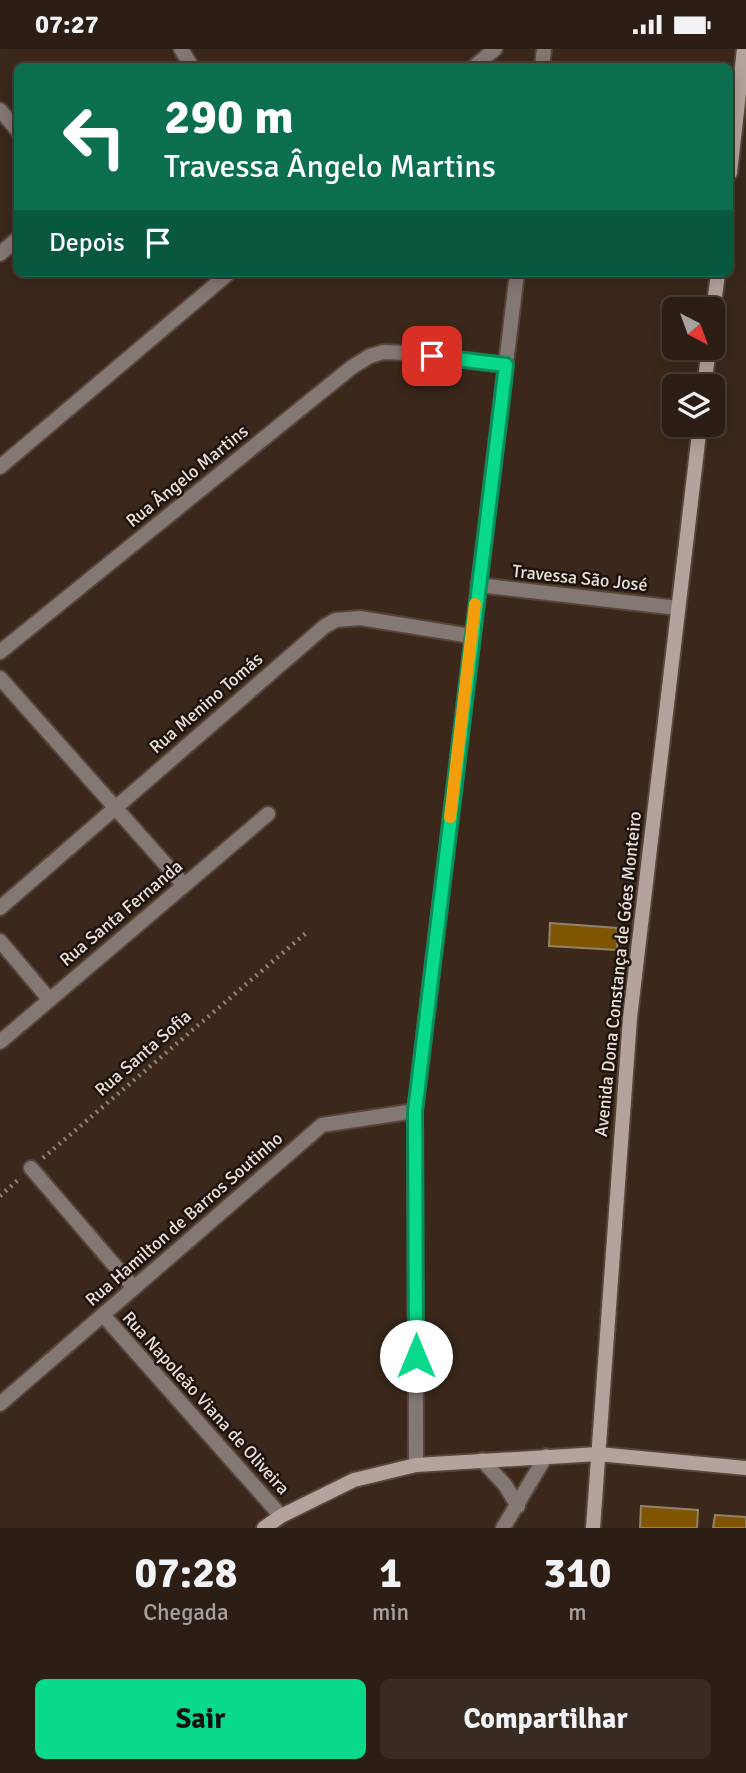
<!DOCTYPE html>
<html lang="pt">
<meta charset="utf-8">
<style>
body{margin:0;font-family:Signika,sans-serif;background:#382b22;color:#f1f3f6;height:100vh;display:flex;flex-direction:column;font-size:26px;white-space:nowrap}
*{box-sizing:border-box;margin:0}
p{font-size:23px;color:#a6a2a0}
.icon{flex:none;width:38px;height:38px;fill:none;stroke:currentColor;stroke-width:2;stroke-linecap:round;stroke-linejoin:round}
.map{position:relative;height:1479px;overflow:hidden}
.side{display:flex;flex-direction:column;background:#2c1e14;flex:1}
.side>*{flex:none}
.hud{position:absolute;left:14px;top:14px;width:719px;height:214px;border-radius:10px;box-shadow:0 4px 18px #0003,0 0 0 2px #483c34;background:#0b6e4f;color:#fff;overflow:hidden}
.needle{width:46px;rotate:139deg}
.controls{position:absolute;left:662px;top:248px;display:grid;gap:14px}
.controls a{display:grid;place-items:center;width:63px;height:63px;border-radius:10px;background:#2c1e14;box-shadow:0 4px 18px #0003,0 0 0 2px #483c34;font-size:35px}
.pin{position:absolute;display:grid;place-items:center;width:60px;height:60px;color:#fff;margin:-30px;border-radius:14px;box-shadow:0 4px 10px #0006}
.me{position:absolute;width:77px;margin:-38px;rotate:0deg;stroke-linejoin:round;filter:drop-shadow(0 0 5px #0008)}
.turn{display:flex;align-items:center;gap:24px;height:147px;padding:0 35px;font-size:32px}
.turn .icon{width:91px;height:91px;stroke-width:2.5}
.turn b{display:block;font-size:49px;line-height:60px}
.then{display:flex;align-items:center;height:66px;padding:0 35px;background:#0003;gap:14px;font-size:26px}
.eta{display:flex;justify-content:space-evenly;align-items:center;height:119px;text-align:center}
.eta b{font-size:42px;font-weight:700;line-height:49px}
.primary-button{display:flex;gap:14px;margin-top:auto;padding:14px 35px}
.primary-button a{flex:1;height:80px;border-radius:10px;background:#09d98b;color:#111;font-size:28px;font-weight:700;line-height:80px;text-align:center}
.primary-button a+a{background:#382b22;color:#f1f3f6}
.status{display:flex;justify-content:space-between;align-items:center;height:49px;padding:0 35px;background:#2c1e14;direction:ltr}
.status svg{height:19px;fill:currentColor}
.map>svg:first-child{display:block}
.building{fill:#7f5501;stroke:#92826c;stroke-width:2}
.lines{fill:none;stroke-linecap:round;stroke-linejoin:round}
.street-casing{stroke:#574539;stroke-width:18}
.secondary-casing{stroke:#574539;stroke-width:18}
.path{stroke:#94847a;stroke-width:4.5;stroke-dasharray:2 5;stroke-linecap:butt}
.street{stroke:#847874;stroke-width:14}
.secondary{stroke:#b6a29d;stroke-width:14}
.route-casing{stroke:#068d5a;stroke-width:18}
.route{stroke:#09d98b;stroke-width:12}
.slow{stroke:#f59e0b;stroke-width:12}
.labels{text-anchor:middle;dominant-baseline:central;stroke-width:5;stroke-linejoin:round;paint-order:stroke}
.street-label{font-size:18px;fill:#ede0d8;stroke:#1c130d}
</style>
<div class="status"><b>07:27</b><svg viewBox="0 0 49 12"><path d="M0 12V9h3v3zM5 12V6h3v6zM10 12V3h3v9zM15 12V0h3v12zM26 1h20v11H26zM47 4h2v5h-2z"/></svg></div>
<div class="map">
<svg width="746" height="1479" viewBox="0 0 746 1479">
<rect width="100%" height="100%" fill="#3b281b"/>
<!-- building -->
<path class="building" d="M550,874l68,5 -1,22 -68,-4z
M641,1457l57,4 -1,18h-57z
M715,1466l31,2v11h-33z"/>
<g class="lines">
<!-- street casing -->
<g class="street-casing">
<path id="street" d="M181,0l11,18
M474,18l21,-18
M542,18l2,-18
M0,61l18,21
M0,205l18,-16
M0,418l229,-194
M478,536l200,23
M0,603l352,-285 18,-11 14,-4 23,1 99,12
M0,629l184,207
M0,859l325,-282 11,-6 24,-2 111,18
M0,892l49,58
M0,993l268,-228
M31,1119l103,120
M103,1266l178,201
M0,1355l322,-279 93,-14
M482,1411l23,25 13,21
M416,1416l-1,-354 102,-838
M503,1479l43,-72"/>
</g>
<!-- secondary casing -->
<g class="secondary-casing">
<path id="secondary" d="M730,124l14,-124
M712,271l6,-47
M704,338l5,-39
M264,1479l17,-12 73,-36 62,-15 182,-11 148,14
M593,1479l37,-510 70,-593"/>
</g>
<!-- path -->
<path class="path" d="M43,1109l263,-225
M0,1147l18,-16"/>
<!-- street -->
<use href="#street" class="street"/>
<!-- secondary -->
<use href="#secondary" class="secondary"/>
</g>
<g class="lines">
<!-- route casing -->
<g class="route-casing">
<path id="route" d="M416,1307l-1,-245 91,-746 -74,-9"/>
</g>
<!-- route -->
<use href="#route" class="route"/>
<!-- slow -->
<path class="slow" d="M450,768l25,-213"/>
</g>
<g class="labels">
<!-- street labels -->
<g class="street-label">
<text transform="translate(187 427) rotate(-39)">Rua Ângelo Martins</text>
<text transform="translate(580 529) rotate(6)">Travessa São José</text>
<text transform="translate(206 654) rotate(-41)">Rua Menino Tomás</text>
<text transform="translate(121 864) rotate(-40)">Rua Santa Fernanda</text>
<text transform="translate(618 925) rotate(-84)">Avenida Dona Constança de Góes Monteiro</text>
<text transform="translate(143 1004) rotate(-41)">Rua Santa Sofia</text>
<text transform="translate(184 1170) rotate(-41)">Rua Hamilton de Barros Soutinho</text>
<text transform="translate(206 1354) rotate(48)">Rua Napoleão Viana de Oliveira</text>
</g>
</g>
</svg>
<div class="controls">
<a><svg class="needle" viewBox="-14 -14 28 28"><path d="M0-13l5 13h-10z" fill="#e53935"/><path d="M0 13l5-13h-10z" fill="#a6a2a0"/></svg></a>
<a><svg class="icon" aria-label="layers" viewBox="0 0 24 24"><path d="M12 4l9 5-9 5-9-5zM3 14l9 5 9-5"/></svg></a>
</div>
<div class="pin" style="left:432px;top:307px;background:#d93025"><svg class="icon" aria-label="arrive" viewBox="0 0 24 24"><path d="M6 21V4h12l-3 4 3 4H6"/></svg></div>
<svg class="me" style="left:416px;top:1307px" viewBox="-20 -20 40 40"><circle r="19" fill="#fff"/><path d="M0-13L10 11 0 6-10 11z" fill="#09d98b"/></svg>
<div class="hud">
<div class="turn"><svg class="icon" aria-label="left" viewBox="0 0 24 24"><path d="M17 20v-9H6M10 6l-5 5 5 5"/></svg><div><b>290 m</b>Travessa Ângelo Martins</div></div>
<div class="then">Depois<svg class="icon" aria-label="arrive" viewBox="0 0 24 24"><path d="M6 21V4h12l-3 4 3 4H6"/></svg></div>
</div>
</div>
<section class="side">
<div class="eta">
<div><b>07:28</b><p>Chegada</p></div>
<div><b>1</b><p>min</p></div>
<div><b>310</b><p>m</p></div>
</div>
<div class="primary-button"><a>Sair</a><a>Compartilhar</a></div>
</section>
